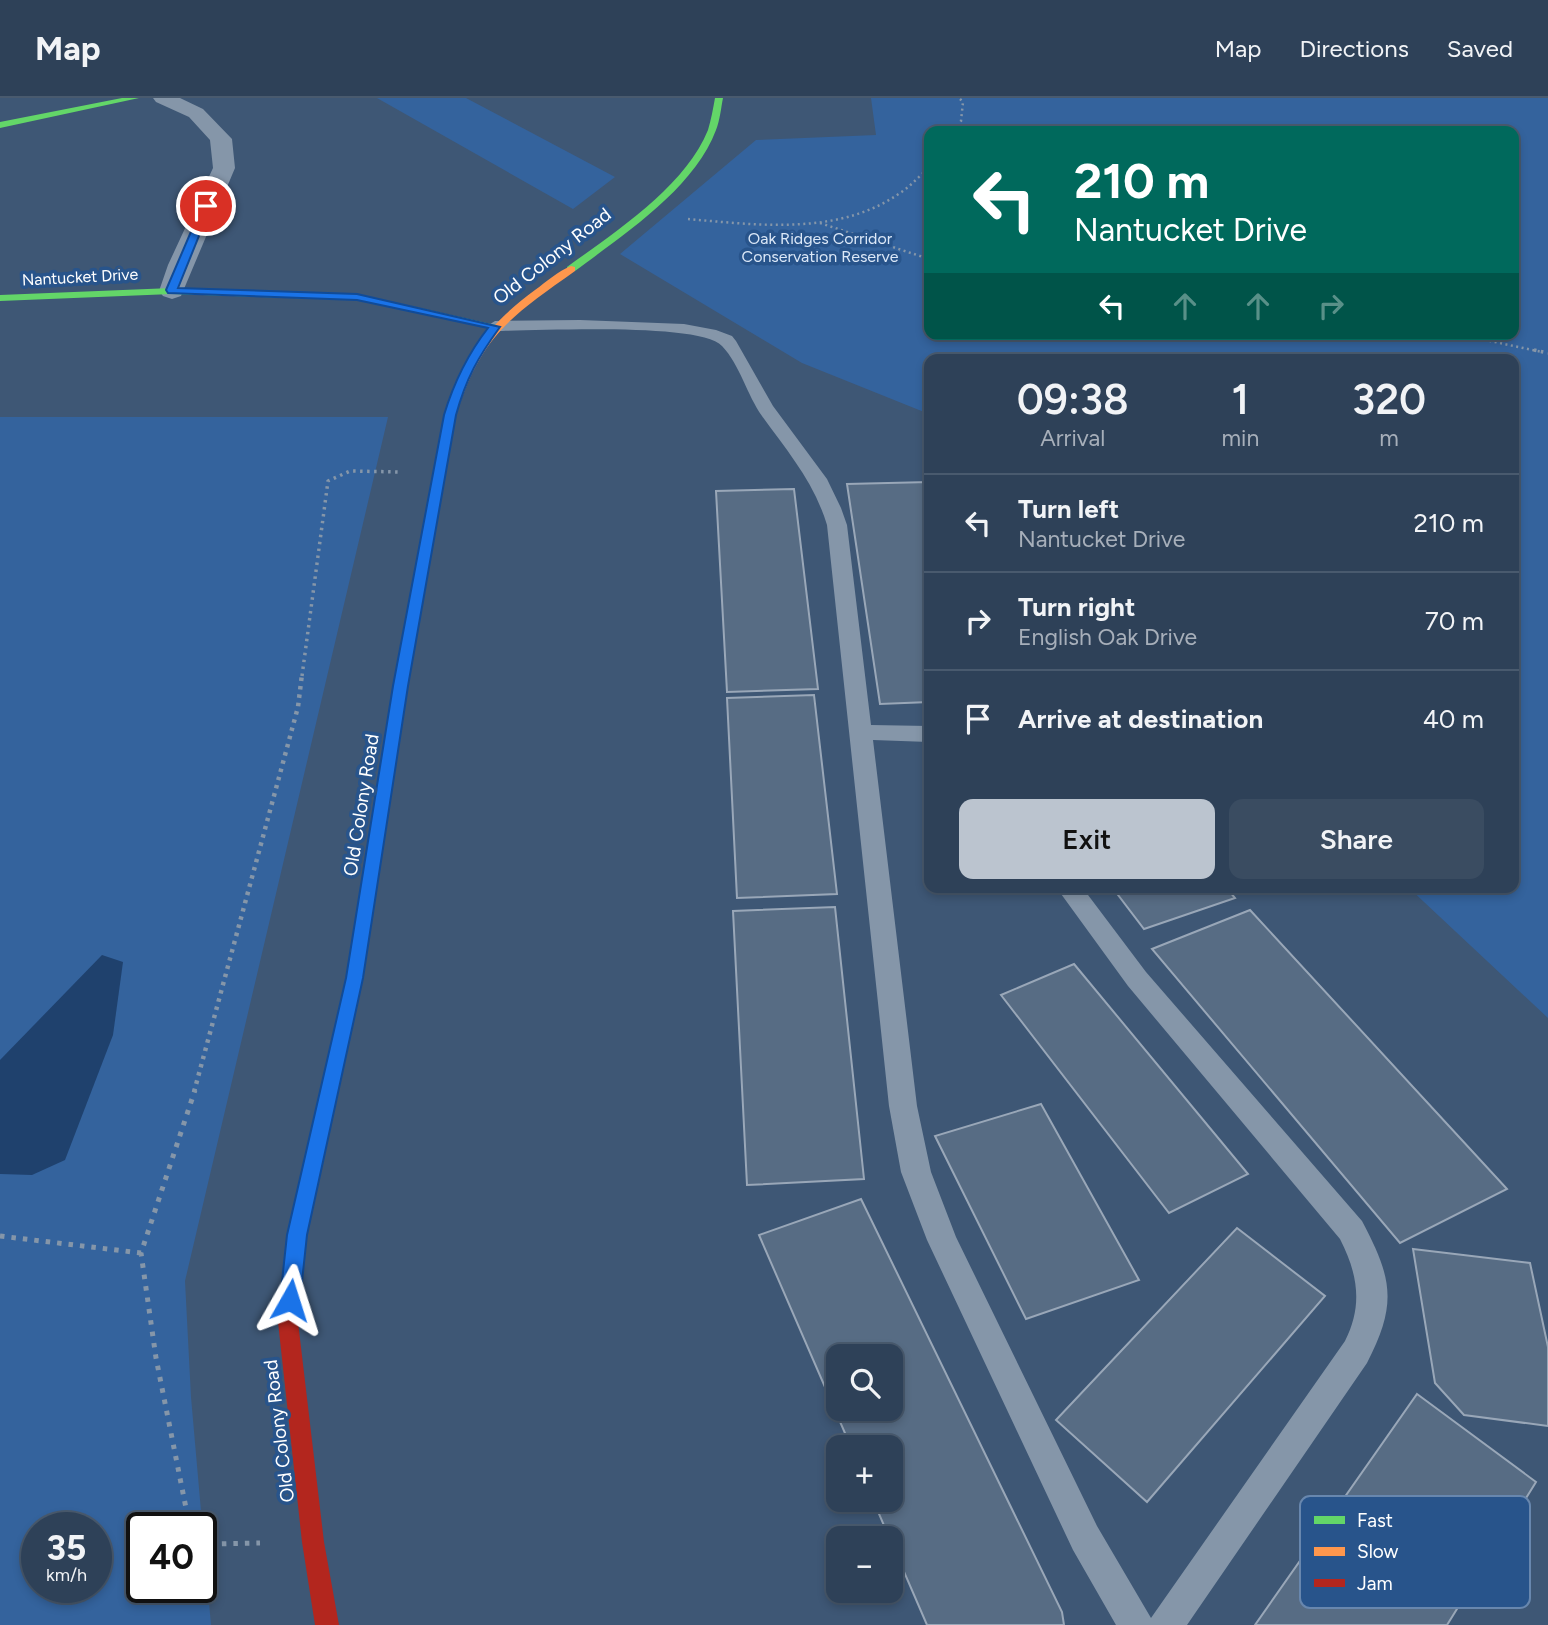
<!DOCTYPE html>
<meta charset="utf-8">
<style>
body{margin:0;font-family:Figtree,sans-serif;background:#3a4c61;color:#f1f3f6;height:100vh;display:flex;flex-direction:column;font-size:26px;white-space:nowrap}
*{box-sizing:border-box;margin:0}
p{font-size:23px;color:#a7afba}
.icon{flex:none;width:38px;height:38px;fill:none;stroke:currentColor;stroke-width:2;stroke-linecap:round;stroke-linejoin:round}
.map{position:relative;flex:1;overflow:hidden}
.sheet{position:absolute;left:924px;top:256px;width:595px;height:539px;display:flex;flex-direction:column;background:#2e4158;border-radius:14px;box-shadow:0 4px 10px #0003,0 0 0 2px #495a6e}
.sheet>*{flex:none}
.top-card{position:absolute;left:924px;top:28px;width:595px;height:214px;border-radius:14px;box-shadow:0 4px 10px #0003,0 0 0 2px #495a6e;background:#00695c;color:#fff;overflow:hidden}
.controls{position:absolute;left:826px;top:1246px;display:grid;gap:14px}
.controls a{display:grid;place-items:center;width:77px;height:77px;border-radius:14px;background:#2e4158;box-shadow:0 4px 10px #0003,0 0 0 2px #495a6e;font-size:35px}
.speed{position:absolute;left:21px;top:1414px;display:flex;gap:14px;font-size:35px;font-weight:700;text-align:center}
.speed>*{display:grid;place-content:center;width:91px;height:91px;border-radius:50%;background:#2e4158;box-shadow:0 4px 10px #0003,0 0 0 2px #495a6e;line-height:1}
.speed small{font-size:18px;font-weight:400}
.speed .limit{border:4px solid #111;border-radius:10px;background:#fff;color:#111}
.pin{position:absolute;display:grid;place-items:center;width:60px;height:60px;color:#fff;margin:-30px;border:4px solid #fff;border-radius:50%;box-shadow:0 2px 7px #0007}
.me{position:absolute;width:77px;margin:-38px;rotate:6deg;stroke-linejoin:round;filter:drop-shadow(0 0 5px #0008)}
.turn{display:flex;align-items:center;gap:24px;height:147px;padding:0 35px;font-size:32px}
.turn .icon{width:91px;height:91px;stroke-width:2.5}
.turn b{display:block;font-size:49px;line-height:60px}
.lanes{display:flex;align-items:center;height:66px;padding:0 35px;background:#0003;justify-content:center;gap:35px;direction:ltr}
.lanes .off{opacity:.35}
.eta{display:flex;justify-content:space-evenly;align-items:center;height:119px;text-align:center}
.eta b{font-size:42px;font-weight:600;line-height:49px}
.button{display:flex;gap:14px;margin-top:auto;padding:14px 35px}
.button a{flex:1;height:80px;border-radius:14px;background:#bbc4cf;color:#111;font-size:28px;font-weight:600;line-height:80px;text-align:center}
.button a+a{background:#3a4c61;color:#f1f3f6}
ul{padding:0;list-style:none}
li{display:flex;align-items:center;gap:21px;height:98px;padding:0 35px;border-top:2px solid #495a6e}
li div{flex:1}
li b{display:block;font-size:26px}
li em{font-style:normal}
header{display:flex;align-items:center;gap:42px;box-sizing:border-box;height:98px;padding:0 35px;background:#2e4158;border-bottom:2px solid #495a6e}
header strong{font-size:33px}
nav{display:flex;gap:38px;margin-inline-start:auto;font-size:24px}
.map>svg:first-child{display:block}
.green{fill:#34639d;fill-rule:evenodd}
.water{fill:#1f416d}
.building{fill:#576c84;stroke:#99a7b8;stroke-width:2;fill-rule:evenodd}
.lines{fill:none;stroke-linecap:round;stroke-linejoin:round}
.path-far3{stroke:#8596a9;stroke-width:2.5;stroke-dasharray:2 3.5;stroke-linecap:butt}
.path-far2{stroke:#8596a9;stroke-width:3.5;stroke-dasharray:2.5 4.5;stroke-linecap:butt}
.path-far1{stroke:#8596a9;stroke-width:4.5;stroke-dasharray:3.5 5;stroke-linecap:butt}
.path{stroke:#8596a9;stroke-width:5;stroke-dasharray:4.5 7;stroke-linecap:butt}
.lane{fill:#8596a9;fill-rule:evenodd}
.street{fill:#8596a9;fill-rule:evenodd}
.fast{fill:#63d668;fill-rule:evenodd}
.slow{fill:#ff974d;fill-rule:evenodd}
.jam{fill:#b3261e;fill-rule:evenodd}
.route{fill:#1a73e8;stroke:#114b97;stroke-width:2}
.labels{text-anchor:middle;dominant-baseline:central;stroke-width:7;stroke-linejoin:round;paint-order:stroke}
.far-park-label{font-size:16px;fill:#dbe8f8;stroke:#28548b}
.far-street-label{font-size:16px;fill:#fff;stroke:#28548b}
.street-label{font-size:19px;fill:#fff;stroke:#28548b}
.key{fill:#28548b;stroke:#6887ae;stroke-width:2}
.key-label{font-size:19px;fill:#fff}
</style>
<header>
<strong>Map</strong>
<nav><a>Map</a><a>Directions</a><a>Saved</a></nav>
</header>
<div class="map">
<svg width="1548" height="1527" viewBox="0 0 1548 1527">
<rect width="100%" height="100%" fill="#3e5775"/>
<!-- green -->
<path class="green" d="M377,0h89l149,79 -42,32z
M871,0h677v920l-140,-131h106v-528h-585v55l-127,-51 -182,-109 136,-114 120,-5zM929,33h585v203h-585z
M0,319h388l-203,864 6,116 20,228h-211zM37,1430h59v59h-59zM142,1430h59v59h-59z"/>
<!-- water -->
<path class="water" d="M102,857l21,7 -10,73 -48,125 -33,15 -32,-1v-114z"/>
<!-- building -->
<path class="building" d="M929,384v220l-49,2 -33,-220z
M794,391l24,200 -91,3 -11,-201z
M814,597l23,199 -100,4 -10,-200z
M1112,789h114l9,11 -91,31z
M835,809l29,272 -117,6 -14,-274z
M1250,812l257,279 -107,54 -248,-294z
M1074,866l174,210 -79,39 -168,-218z
M1041,1006l98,176 -113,39 -91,-183z
M861,1101l201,413 2,13h-137l-54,-125h18v-53h-40l-92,-212zM838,1258h53v53h-53z
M1237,1130l88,68 -178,206 -91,-82z
M1413,1151l117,14 18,84v79l-84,-11 -29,-32z
M1417,1296l119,88 -89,143h-192z"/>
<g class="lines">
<!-- path-far3 -->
<path class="path-far3" d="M955,33l6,-10 2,-19 -4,-4
M688,121c70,6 151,17 212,-26 11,-7 19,-17 29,-25
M820,125l109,36
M1457,236l85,18"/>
<!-- path-far2 -->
<path class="path-far2" d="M1534,252l14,3
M302,578l26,-195 22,-10 51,1"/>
<!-- path-far1 -->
<path class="path-far1" d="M194,994l104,-385 4,-33"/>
<!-- path -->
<path class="path" d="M0,1138l141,17
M190,1430l-34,-170 -15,-105 54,-163
M201,1438l14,8 45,-1"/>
<!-- lane -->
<path class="lane" d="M580,222l104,4 32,6 16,6 4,5 37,65 54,73 14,29 6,17 24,200 58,1v16l-56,-2 44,366 14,66 25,65 141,289 54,92 194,-277c18,-35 13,-67 -5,-102l-212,-253 -72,-99h26l64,85 216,249c30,57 36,82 5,142l-180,262h-71l-43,-75 -146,-310 -26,-68 -12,-66 -62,-581c-13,-43 -39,-73 -65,-109 -15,-21 -22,-51 -40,-70 -22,-24 -188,-15 -227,-15l-8,-5 8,-5z"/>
<!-- street -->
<path class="street" d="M153,0h27l23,11 29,30 3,29 -54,128 -9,3 -9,-3 -4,-5 9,-26 45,-97 -3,-28 -21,-23 -33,-15z"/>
<!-- fast -->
<path class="fast" d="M122,0h17l-139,30v-6z
M715,0h8c-2,10 -3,22 -7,32 -22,59 -93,105 -141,141h-8v-4c48,-35 118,-80 141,-137 3,-10 5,-21 7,-32z
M172,190l185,6 143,32 -5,3 -138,-29 -185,-6 -172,7v-6z
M396,612l7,5 -40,263 -42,190 -2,6 -7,2 -7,-2 -2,-6 44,-190 42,-263z"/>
<!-- slow -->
<path class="slow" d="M571,168l4,1v4c-66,47 -93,64 -119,144l-53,300 -7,5 -5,-2 -2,-3 55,-300c20,-57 42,-89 91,-125 11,-8 23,-19 36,-24z"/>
<!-- jam -->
<path class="jam" d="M312,1062l7,2 2,6 -14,67 -9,87 26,220 15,83h-24l-13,-83 -24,-220 9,-87 16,-67 2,-6z"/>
</g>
<!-- route -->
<path class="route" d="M206,105l5,3 -33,82 179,6 143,33c-22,30 -34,52 -44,88l-48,271 -45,292 -56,257 -7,65 -3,7 -7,3 -7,-3 -3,-7 7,-65 59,-257 47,-292 51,-271c10,-33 23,-60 44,-87l-131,-28 -189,-7 -2,-3 36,-84z"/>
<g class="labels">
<!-- far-park labels -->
<g class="far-park-label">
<text x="820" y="140">Oak Ridges Corridor<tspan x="820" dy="18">Conservation Reserve</tspan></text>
</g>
<!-- far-street labels -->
<g class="far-street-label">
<text transform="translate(80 179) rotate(-3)">Nantucket Drive</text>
</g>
<!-- street labels -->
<g class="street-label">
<text transform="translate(552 158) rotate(-38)">Old Colony Road</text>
<text transform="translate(361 707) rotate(-81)">Old Colony Road</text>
<text transform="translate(279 1333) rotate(-97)">Old Colony Road</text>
</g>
</g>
<!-- legend -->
<rect x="1300" y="1398" width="230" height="112" rx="10" class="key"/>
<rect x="1314" y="1418" width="31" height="8" fill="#63d668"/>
<rect x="1314" y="1449" width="31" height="9" fill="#ff974d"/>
<rect x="1314" y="1481" width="31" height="8" fill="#b3261e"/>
<g class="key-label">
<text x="1357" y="1429">Fast</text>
<text x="1357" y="1460">Slow</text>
<text x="1357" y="1492">Jam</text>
</g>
</svg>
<div class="controls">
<a><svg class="icon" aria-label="search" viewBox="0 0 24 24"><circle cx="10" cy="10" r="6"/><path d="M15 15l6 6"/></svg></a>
<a>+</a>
<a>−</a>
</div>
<div class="speed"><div>35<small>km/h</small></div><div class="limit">40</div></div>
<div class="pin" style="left:206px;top:108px;background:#d93025"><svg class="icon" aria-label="arrive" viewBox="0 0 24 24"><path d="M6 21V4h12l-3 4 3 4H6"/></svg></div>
<svg class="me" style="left:290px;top:1202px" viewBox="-20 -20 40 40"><path d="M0-17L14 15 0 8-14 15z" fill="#1a73e8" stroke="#fff" stroke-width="4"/></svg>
<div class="top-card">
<div class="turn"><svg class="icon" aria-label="left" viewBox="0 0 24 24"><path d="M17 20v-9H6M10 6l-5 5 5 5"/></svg><div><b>210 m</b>Nantucket Drive</div></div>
<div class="lanes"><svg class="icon" aria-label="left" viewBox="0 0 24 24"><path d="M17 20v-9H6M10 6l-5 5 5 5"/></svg><svg class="icon off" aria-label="ahead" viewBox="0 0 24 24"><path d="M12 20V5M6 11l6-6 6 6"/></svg><svg class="icon off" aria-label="ahead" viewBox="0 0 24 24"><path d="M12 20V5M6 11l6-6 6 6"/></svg><svg class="icon off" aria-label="right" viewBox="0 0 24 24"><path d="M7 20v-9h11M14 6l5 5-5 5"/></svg></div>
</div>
<section class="sheet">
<div class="eta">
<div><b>09:38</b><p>Arrival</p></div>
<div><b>1</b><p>min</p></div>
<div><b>320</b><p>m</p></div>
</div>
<ul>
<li><svg class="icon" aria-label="left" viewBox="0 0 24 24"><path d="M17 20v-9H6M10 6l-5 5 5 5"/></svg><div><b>Turn left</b><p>Nantucket Drive</p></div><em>210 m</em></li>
<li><svg class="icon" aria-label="right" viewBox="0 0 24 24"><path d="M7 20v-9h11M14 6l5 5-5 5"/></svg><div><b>Turn right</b><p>English Oak Drive</p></div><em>70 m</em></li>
<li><svg class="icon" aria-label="arrive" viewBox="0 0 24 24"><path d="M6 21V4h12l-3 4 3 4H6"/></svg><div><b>Arrive at destination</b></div><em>40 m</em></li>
</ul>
<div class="button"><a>Exit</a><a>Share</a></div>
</section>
</div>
